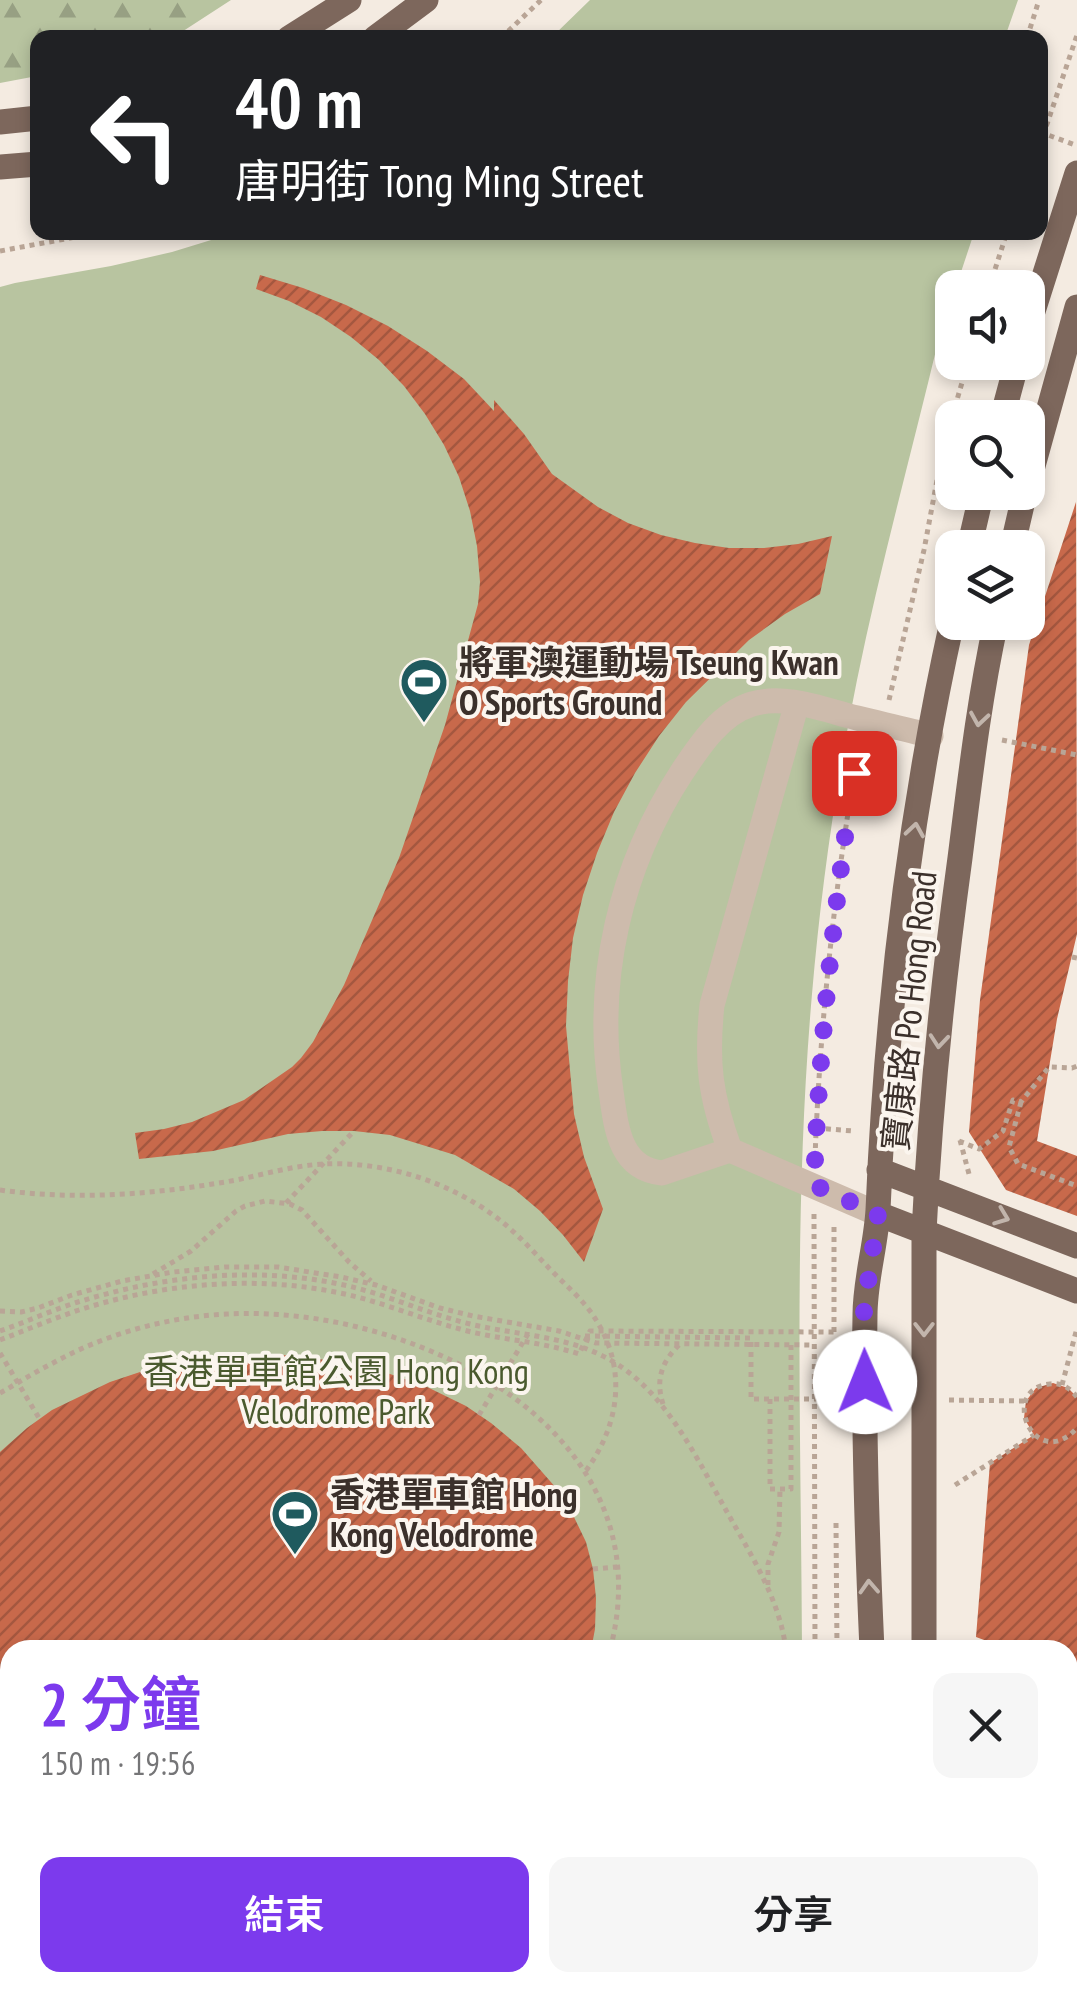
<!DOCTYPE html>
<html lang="zh-TW">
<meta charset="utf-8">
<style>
body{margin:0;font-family:"PT Sans Narrow","Noto Sans TC",sans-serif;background:#f6f6f6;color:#202124;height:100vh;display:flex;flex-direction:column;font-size:38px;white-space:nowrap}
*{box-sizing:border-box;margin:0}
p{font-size:32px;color:#757577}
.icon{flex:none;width:55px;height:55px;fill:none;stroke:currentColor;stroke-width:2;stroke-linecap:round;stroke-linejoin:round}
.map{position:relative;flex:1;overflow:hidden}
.sheet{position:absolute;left:0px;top:1640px;width:1078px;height:352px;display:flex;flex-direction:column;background:#fff;border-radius:30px 30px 0 0;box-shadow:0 5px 15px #0003}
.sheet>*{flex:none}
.top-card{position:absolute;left:30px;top:30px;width:1018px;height:210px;border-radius:20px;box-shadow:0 5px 15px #0003;background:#202124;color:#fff;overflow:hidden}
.tools{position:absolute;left:935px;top:270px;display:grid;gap:20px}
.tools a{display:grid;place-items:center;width:110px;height:110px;border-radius:20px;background:#fff;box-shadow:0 5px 15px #0003;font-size:50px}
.pin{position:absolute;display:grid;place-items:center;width:85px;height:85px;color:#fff;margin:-42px;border-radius:20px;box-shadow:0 5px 15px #0006}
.me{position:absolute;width:110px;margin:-55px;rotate:359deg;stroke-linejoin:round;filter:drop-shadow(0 0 8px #0008)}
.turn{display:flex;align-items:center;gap:35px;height:210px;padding:0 40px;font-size:45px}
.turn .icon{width:130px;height:130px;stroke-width:2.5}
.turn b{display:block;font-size:70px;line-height:85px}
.round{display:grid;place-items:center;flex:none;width:105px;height:105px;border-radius:20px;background:#f6f6f6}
.headline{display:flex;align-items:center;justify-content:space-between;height:170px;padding:0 40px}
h1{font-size:60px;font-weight:600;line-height:75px;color:#7c3aed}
.action{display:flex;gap:20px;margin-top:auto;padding:20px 40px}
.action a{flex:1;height:115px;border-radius:20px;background:#7c3aed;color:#fff;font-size:40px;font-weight:600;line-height:115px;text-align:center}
.action a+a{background:#f6f6f6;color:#202124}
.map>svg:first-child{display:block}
.forest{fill:url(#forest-firs)}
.green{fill:#b8c4a0}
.water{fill:url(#water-rules)}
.building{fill:url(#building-hatch)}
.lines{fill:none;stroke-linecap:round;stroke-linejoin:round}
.path{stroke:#b9a596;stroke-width:5;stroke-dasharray:5 5;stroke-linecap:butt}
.minor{stroke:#cdbbac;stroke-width:25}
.major{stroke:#7d675c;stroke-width:25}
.oneway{stroke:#c2b5ac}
.route{stroke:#7c3aed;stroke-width:18;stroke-dasharray:0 32.4}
.labels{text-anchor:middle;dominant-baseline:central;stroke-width:8;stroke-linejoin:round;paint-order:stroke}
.poi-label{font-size:35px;font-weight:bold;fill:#3b302b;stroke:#fbf5ee;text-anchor:start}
.street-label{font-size:35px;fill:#3b302b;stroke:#fbf5ee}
.park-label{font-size:35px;fill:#4a5a2e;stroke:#fbf5ee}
</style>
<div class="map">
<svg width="1077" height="1991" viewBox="0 0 1077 1991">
<defs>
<pattern id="forest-firs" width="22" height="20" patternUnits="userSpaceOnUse" patternTransform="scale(2.5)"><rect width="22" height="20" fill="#b8c4a0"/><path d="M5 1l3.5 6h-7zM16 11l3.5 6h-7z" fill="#97a083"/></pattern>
<pattern id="water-rules" width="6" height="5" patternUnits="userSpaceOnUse" patternTransform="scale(2.5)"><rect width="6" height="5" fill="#7fb0b2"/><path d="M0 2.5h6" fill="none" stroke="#699091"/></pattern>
<pattern id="building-hatch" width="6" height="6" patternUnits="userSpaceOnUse" patternTransform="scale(2.5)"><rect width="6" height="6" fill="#c8694b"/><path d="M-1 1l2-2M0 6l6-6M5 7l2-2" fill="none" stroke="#a4573f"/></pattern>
</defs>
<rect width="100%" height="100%" fill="#f4ebe1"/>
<!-- forest -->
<path class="forest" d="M0,0h231l-57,37 -136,1 -1,38 -37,7z"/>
<!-- green -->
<path class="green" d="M590,0h428l-13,37h-453z
M234,233h740l-18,54 -4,1v10l-14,44c-27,113 -58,225 -81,338 -21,103 -36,209 -45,314 -19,218 -11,437 -10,656h-792v332h794v9h-804v-1704l15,-4 96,-17 61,-14z
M1068,1937l9,2v14l-8,38h-82l1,-8 80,-1z"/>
<!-- water -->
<path class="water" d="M126,1983v-1l140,1 -26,8h-124z
M340,1983h127l-5,8h-110z"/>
<!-- building -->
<path class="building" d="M260,275l43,13 43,17 42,21 39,25 37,28 30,32v-11l30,34 28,40 46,33 30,16 33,12 34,8 34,5h35l34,-4 34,-8 -12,58 -35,20 -36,26 -63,62 -27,34 -24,37 -21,39 -17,41 -14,42 -10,43 -5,43 -2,45 8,88 10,43 19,52 -19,53 -21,-27 -23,-24 -26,-22 -59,-34 -65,-20 -36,-4h-32l-34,3 -75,17 -74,8 -4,-26 29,-4 28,-7 52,-22 48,-33 9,-9 12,-16 31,-57 55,-127 46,-133 33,-121 2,-22 -3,-36 -7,-35 -11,-34 -15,-32 -19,-31 -21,-28 -25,-26 -28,-23 -30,-20 -32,-16 -33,-12z
M1076,502l1,432 -20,85 -20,122 40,15v60l-71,-26 -37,-58 11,-132 49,-355z
M269,1354l38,3 41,7 39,9 36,12 43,21 25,17 30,25 36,41 16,26 13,27 7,27 3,29 -1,31 -4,21h-581v119l-10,-9v-308l27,-24 25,-18 58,-28 39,-13 40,-8z
M1053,1383l15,5 9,9v278l-9,-3v-22h-57l-35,-13 14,-174 44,-28 -10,-17 2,-17 10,-13z"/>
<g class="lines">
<!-- path -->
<path class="path" d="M501,38l40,-38
M1027,38l12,-38
M1040,132l35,13
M1040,145l37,-110
M0,251l103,-19
M989,288l18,-56
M889,700l35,-150 19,-102 25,-86
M1002,740l75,15
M1072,957l5,1
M1021,1102l-12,45 9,17 59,22
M816,1128l37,3
M960,1140l9,34 3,2
M959,1141l20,8 24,-18 10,-31 8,2 28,-35 23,1 5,-2
M815,1158c5,-137 20,-276 44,-411
M0,1190c72,10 147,5 219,-7 34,-5 68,-17 104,-19 59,-3 122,16 170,51 21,15 38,34 55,52 14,15 30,28 42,44 38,52 32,111 -5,161
M286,1203l68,-72
M814,1214l1,436
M153,1274l38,-23 45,-40 9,-5 20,-5 25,3 12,6 47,52 22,19
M0,1311l21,1 17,-4 34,-13 50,-14 51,-9 52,-5h53l63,10 35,8 64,23 33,8 86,15 37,12 217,2
M0,1331c26,-9 52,-21 78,-29 84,-26 175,-36 261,-18 45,9 86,29 131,40 54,13 110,11 157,47 45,34 73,93 100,141 24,43 53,88 59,138
M834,1332v-109
M585,1336l166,2v61h87
M0,1340c26,-10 52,-21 79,-30 81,-26 172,-35 256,-18 43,8 83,26 125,37 39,11 80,12 119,25l11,-23 244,1
M0,1353l39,65
M1062,1385l15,-57
M0,1393c18,-10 35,-21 53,-30 52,-29 114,-46 174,-49 184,-10 442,113 383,336
M1077,1397c-7,-9 -16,-15 -28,-13 -51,6 -14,90 28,44
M770,1399v90h21v-144
M949,1400l77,1
M663,1404c-8,-25 -1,-43 18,-61
M479,1415l49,-81
M955,1485l79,-50
M836,1523l1,127
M593,1569l24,-2
M768,1585v-21l11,-32 1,-44
M1068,1689l9,4
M0,1947h10
M328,1982l11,9
M569,1982l7,9
M818,1982v9
M838,1982v9
M108,1991l8,-9
M274,1991l28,-5 33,5
M483,1991l3,-9"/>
<!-- minor -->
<path class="minor" d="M730,1150c-20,-54 -24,-88 -18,-145l85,-302
M878,1214l-148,-64 -68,23c-43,-4 -46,-47 -51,-82 -17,-112 9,-224 71,-319 18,-27 38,-58 70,-68 34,-10 72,6 105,14 24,6 49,11 74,18"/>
<!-- major -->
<path class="major" d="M289,38l60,-38
M375,38l51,-38
M0,122l38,-4
M0,167l38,-3
M1028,327l49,-154
M1002,418l15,-56
M1028,484l49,-177
M969,548l13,-56
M1012,548l13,-56
M879,1170l198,76
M878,1214l199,77
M872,1650c-5,-111 -9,-223 -7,-335 0,-35 11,-70 13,-105 8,-194 32,-398 74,-588
M924,1650v-418c6,-125 19,-250 36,-374 10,-79 19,-158 36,-236
M878,1982v9
M924,1982v9"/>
</g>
<!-- one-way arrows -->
<defs><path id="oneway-chevron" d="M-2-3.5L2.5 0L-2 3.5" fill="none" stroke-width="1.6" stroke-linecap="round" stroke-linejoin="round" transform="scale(2.5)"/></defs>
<g class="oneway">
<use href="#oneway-chevron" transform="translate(979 719) rotate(99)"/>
<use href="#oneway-chevron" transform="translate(915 830) rotate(-81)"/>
<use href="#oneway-chevron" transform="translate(939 1041) rotate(95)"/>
<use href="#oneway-chevron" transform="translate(1002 1217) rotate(21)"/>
<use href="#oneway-chevron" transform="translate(924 1329) rotate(90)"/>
<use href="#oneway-chevron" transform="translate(869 1587) rotate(-93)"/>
</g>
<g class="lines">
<!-- route -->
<path class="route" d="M854,773c-20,137 -35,273 -40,412l64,29 -14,96 1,72"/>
</g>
<!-- icons -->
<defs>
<g id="stadium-pin" transform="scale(2.5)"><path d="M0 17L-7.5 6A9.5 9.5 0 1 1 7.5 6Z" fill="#1f5a5e" stroke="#fbf5ee"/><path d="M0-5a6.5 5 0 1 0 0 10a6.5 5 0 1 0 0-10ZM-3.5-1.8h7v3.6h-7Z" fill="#fff"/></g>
</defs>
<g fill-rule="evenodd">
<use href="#stadium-pin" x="424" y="682"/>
<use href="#stadium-pin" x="295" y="1514"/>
</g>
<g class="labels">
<!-- poi labels -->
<g class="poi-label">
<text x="459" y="662">將軍澳運動場 Tseung Kwan<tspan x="459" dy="40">O Sports Ground</tspan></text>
<text x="330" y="1494">香港單車館 Hong<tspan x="330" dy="40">Kong Velodrome</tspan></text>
</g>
<!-- street labels -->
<g class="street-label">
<text transform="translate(909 1011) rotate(-84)">寶康路 Po Hong Road</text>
</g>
<!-- park labels -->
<g class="park-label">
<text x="336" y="1371">香港單車館公園 Hong Kong<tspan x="336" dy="40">Velodrome Park</tspan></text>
</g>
</g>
</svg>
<div class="tools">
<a><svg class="icon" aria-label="sound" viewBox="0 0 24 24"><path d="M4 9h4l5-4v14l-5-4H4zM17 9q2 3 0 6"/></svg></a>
<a><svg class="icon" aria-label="search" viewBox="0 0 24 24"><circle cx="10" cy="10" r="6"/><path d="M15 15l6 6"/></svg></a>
<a><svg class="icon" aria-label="layers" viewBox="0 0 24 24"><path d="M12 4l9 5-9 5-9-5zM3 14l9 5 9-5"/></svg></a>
</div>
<div class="pin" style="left:854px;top:773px;background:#d93025"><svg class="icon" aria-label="arrive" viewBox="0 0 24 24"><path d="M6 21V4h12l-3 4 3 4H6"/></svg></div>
<svg class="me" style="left:865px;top:1382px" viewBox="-20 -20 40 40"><circle r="19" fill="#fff"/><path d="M0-13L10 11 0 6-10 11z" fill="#7c3aed"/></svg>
<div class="top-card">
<div class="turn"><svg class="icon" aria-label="left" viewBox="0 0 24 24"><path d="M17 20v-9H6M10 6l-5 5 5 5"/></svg><div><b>40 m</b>唐明街 Tong Ming Street</div></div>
</div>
<section class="sheet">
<div class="headline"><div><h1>2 分鐘</h1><p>150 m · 19:56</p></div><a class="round"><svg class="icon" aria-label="close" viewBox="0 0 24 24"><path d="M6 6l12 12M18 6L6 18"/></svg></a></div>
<div class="action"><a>結束</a><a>分享</a></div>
</section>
</div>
